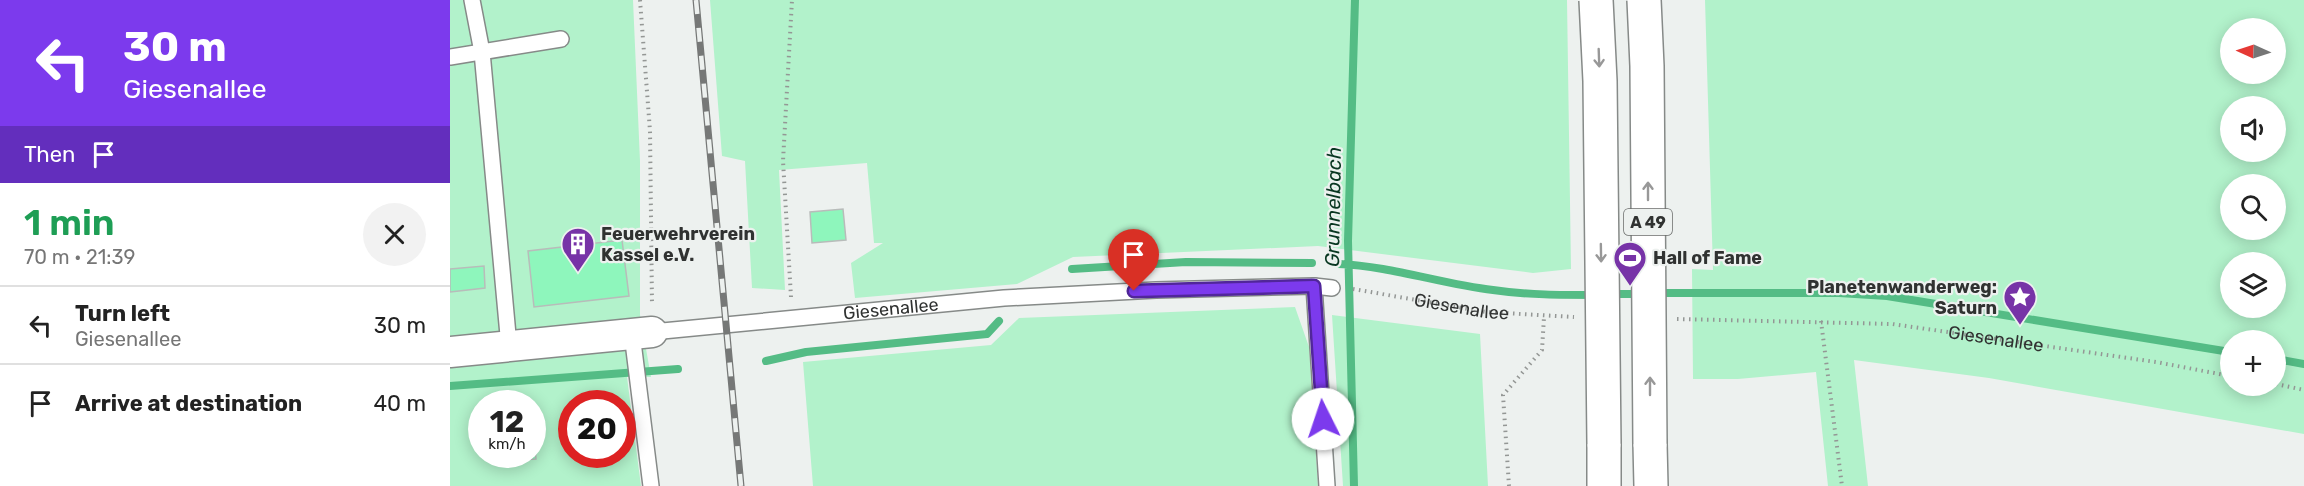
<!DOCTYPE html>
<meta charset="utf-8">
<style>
body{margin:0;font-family:Rubik,sans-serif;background:#f2f2f2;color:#222;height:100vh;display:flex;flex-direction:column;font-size:22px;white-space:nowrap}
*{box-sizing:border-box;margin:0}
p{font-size:20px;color:#767676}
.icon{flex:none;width:33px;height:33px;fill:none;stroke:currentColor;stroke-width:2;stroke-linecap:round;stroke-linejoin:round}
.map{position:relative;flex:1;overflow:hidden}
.drawer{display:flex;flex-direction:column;background:#fff;width:450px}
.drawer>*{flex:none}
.hud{background:#7c3aed;color:#fff;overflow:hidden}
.needle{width:39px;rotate:273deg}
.buttons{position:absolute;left:1770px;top:18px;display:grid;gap:12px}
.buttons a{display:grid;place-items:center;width:66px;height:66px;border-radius:50%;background:#fff;box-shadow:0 3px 15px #0003;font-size:30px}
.speed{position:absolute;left:18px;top:390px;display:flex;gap:12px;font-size:30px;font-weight:700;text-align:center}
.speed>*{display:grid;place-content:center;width:78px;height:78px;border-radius:50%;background:#fff;box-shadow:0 3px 15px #0003;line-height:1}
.speed small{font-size:15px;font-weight:400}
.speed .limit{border:9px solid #d22;background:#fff;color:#111}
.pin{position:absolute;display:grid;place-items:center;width:51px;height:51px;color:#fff;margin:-62px -26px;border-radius:50% 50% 50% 0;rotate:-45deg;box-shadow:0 0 6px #0007}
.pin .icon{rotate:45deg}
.me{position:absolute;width:66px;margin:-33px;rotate:356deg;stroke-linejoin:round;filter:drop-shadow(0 0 4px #0008)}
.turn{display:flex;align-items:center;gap:21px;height:126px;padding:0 24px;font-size:27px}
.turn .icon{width:78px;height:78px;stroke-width:2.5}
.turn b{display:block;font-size:42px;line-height:51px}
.then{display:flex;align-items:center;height:57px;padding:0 24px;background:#0003;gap:12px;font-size:22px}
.round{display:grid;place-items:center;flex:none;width:63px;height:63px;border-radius:32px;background:#f2f2f2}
.head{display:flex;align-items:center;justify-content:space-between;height:102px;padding:0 24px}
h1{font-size:36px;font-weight:600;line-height:45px;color:#1e9e55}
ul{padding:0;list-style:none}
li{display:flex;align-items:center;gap:18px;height:78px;padding:0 24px;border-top:2px solid #e0e0e0}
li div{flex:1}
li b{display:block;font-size:22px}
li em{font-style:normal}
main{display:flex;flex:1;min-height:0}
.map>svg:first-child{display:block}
.green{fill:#b2f2cb;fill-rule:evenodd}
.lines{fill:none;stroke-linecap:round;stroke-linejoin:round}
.stream{stroke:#54bc85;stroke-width:8}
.building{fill:#8ef6bc;stroke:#b8bcba;stroke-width:1.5}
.lane-casing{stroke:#868a88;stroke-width:18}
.street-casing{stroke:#868a88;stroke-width:33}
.highway-casing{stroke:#868a88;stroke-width:36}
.path{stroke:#949795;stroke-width:4;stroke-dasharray:1.5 4.5;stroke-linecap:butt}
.lane{stroke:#fff;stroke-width:15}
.street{stroke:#fff;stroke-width:30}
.highway{stroke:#fff;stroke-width:33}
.rail-casing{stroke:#767877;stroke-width:7}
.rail{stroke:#edf1ef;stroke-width:4.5;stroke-dasharray:14;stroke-linecap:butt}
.highway-bridge-casing{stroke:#868a88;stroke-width:36;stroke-linecap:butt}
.highway-bridge{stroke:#fff;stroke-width:33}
.oneway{stroke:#989898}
.route-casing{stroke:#51269a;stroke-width:15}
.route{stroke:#7c3aed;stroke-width:10}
.labels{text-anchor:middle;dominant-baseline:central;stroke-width:4.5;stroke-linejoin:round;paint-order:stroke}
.shield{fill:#edf1ef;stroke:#696b6a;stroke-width:1.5}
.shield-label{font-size:16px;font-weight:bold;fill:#303231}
.poi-label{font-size:18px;font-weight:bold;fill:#303231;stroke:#edf1ef;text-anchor:start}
.street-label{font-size:18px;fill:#303231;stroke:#edf1ef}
.water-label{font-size:20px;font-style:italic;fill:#093721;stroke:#edf1ef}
</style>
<main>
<section class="drawer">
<div class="hud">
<div class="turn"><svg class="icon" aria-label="left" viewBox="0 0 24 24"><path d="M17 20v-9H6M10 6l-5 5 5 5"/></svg><div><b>30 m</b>Giesenallee</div></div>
<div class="then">Then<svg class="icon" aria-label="arrive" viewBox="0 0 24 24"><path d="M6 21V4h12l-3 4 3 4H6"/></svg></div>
</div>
<div class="head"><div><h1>1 min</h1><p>70 m · 21:39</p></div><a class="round"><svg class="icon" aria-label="close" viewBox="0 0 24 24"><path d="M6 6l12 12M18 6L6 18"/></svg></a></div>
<ul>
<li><svg class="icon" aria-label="left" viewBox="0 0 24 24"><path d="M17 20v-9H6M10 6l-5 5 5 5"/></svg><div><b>Turn left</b><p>Giesenallee</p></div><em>30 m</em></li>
<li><svg class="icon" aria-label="arrive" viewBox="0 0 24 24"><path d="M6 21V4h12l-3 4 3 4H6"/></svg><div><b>Arrive at destination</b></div><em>40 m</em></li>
</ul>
</section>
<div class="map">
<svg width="1854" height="486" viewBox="0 0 1854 486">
<rect width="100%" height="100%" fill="#edf1ef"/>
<!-- green -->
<path class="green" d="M0,0h183l7,161v154l11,62h-24l14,109h-191zM32,404h50v50h-50zM122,404h50v50h-50z
M260,0h857l4,269 -38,4 -215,-27 -245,11 -56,27 -162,14 -4,-35 32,-20h-9l-7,-80 -88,7 6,120 -33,-2 -7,-127 -23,-5z
M1255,0h599v434l-315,-56 -135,-18 14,126h-40l-12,-114 -78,7h-45l-1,-110 21,1zM1780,28h46v46h-46zM1780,106h46v46h-46zM1780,184h46v46h-46zM1780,262h46v46h-46zM1780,340h46v46h-46z
M845,307l14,40 9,139h-505l-10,-124 188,-17 28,-27z
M882,315l148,19 8,152h-145z"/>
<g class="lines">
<!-- stream -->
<path class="stream" d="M888,264c53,2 103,20 155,26 34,5 69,5 103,5
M622,269l114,-7 126,1
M1207,293h182l48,3 343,56
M1159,294h35
M1826,359l28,5
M316,361l40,-9 181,-18 12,-13
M0,386l228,-17
M904,486l-6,-245 7,-241"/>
</g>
<!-- building -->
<path class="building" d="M393,209l3,31 -34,3 -2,-31z
M172,240l7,56 -95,11 -6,-56z
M34,266l1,22 -35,4v-23z
M82,417l4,42 -37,2 -1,-7h34z"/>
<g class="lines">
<!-- lane casing -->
<g class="lane-casing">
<g id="lane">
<path d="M22,0l10,52 27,294"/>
<path d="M0,57l111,-18"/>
<path d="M864,286l13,200"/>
<path id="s3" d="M202,332l352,-34 152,-8 158,-4 18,2"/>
<path d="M182,334l19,152"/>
</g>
</g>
<!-- street casing -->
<g class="street-casing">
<path id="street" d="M0,352l202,-20"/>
</g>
<!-- highway casing -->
<g class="highway-casing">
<path id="highway" d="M1154,444v42
M1200,444l1,42"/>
</g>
<!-- path -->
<g class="path">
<path d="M190,0l10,131 2,174"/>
<path id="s1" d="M903,289l133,23 88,5"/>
<path d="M341,297l-8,-136 9,-161"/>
<path id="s2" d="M1227,319l215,5 264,38 74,14"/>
<path d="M1371,321l21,165"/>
<path d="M1826,384l28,6"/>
<path d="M1059,486l-6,-91 39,-45 2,-33"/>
</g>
<!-- lane -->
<use href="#lane" class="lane"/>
<!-- street -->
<use href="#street" class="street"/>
<!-- highway -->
<use href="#highway" class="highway"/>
<!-- rail casing -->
<g class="rail-casing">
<path id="rail" d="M246,0l45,486"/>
</g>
<!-- rail -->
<use href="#rail" class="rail"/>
<!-- highway-bridge casing -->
<g class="highway-bridge-casing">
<path id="highway-bridge" d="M1146,0l4,81 4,363
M1194,0l3,66 3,378"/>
</g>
<!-- highway-bridge -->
<use href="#highway-bridge" class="highway-bridge"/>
</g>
<!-- one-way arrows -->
<defs><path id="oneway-shaft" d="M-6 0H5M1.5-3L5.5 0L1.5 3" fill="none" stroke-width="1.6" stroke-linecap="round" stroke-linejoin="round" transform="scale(1.5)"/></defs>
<g class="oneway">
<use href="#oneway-shaft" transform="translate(1149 58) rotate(88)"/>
<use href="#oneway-shaft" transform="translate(1198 191) rotate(-90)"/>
<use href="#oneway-shaft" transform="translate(1151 253) rotate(89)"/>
<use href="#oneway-shaft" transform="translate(1200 386) rotate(-90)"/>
</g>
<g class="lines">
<!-- route casing -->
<g class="route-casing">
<path id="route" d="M684,291l180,-5 9,133"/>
</g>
<!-- route -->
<use href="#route" class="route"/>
</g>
<!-- icons -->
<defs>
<g id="building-pin" transform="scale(1.725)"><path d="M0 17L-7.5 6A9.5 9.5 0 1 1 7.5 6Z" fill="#7733a7" stroke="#edf1ef"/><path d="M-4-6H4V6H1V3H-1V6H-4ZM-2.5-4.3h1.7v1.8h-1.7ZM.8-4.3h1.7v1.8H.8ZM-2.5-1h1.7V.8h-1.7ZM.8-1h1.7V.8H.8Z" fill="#fff"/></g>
<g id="stadium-pin" transform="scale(1.725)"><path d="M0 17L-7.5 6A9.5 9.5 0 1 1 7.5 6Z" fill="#7733a7" stroke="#edf1ef"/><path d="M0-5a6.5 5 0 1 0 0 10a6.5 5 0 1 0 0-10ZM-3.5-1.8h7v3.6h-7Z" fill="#fff"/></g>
<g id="sight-pin" transform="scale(1.725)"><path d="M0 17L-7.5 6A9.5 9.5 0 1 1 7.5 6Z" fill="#7733a7" stroke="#edf1ef"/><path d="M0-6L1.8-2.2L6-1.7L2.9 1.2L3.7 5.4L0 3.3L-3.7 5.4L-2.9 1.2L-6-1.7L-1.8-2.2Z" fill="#fff"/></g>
</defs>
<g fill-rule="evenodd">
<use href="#building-pin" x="128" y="244"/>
<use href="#stadium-pin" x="1180" y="258"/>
<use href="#sight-pin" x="1570" y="297"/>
</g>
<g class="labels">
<!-- shield labels -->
<rect class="shield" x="1174" y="209" width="48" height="26" rx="4.5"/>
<g class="shield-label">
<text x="1198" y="222">A 49</text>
</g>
<!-- poi labels -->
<g class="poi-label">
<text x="151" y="234">Feuerwehrverein<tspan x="151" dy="21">Kassel e.V.</tspan></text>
<text x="1203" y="258">Hall of Fame</text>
<text x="1547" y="287" text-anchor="end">Planetenwanderweg:<tspan x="1547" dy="21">Saturn</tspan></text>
</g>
<!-- street labels -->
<g class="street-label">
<text stroke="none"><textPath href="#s1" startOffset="110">Giesenallee</textPath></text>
<text stroke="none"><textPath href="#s3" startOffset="240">Giesenallee</textPath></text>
<text stroke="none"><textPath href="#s2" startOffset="320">Giesenallee</textPath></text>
</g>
<!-- water labels -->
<g class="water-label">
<text transform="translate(883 207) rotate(-89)">Grunnelbach</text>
</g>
</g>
</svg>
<div class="buttons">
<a><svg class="needle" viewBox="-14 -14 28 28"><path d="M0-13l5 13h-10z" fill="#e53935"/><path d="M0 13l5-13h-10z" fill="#767676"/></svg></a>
<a><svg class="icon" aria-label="sound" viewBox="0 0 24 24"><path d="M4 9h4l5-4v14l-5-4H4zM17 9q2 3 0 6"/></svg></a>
<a><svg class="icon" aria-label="search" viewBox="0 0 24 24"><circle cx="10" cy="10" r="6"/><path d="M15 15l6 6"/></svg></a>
<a><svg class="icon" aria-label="layers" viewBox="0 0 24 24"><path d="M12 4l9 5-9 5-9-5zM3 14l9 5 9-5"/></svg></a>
<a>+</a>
</div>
<div class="speed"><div>12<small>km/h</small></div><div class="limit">20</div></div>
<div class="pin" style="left:684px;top:291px;background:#d93025"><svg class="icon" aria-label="arrive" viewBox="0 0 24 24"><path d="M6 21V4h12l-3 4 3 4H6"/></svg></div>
<svg class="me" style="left:873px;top:419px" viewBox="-20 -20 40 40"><circle r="19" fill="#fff"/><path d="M0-13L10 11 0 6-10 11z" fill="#7c3aed"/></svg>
</div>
</main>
